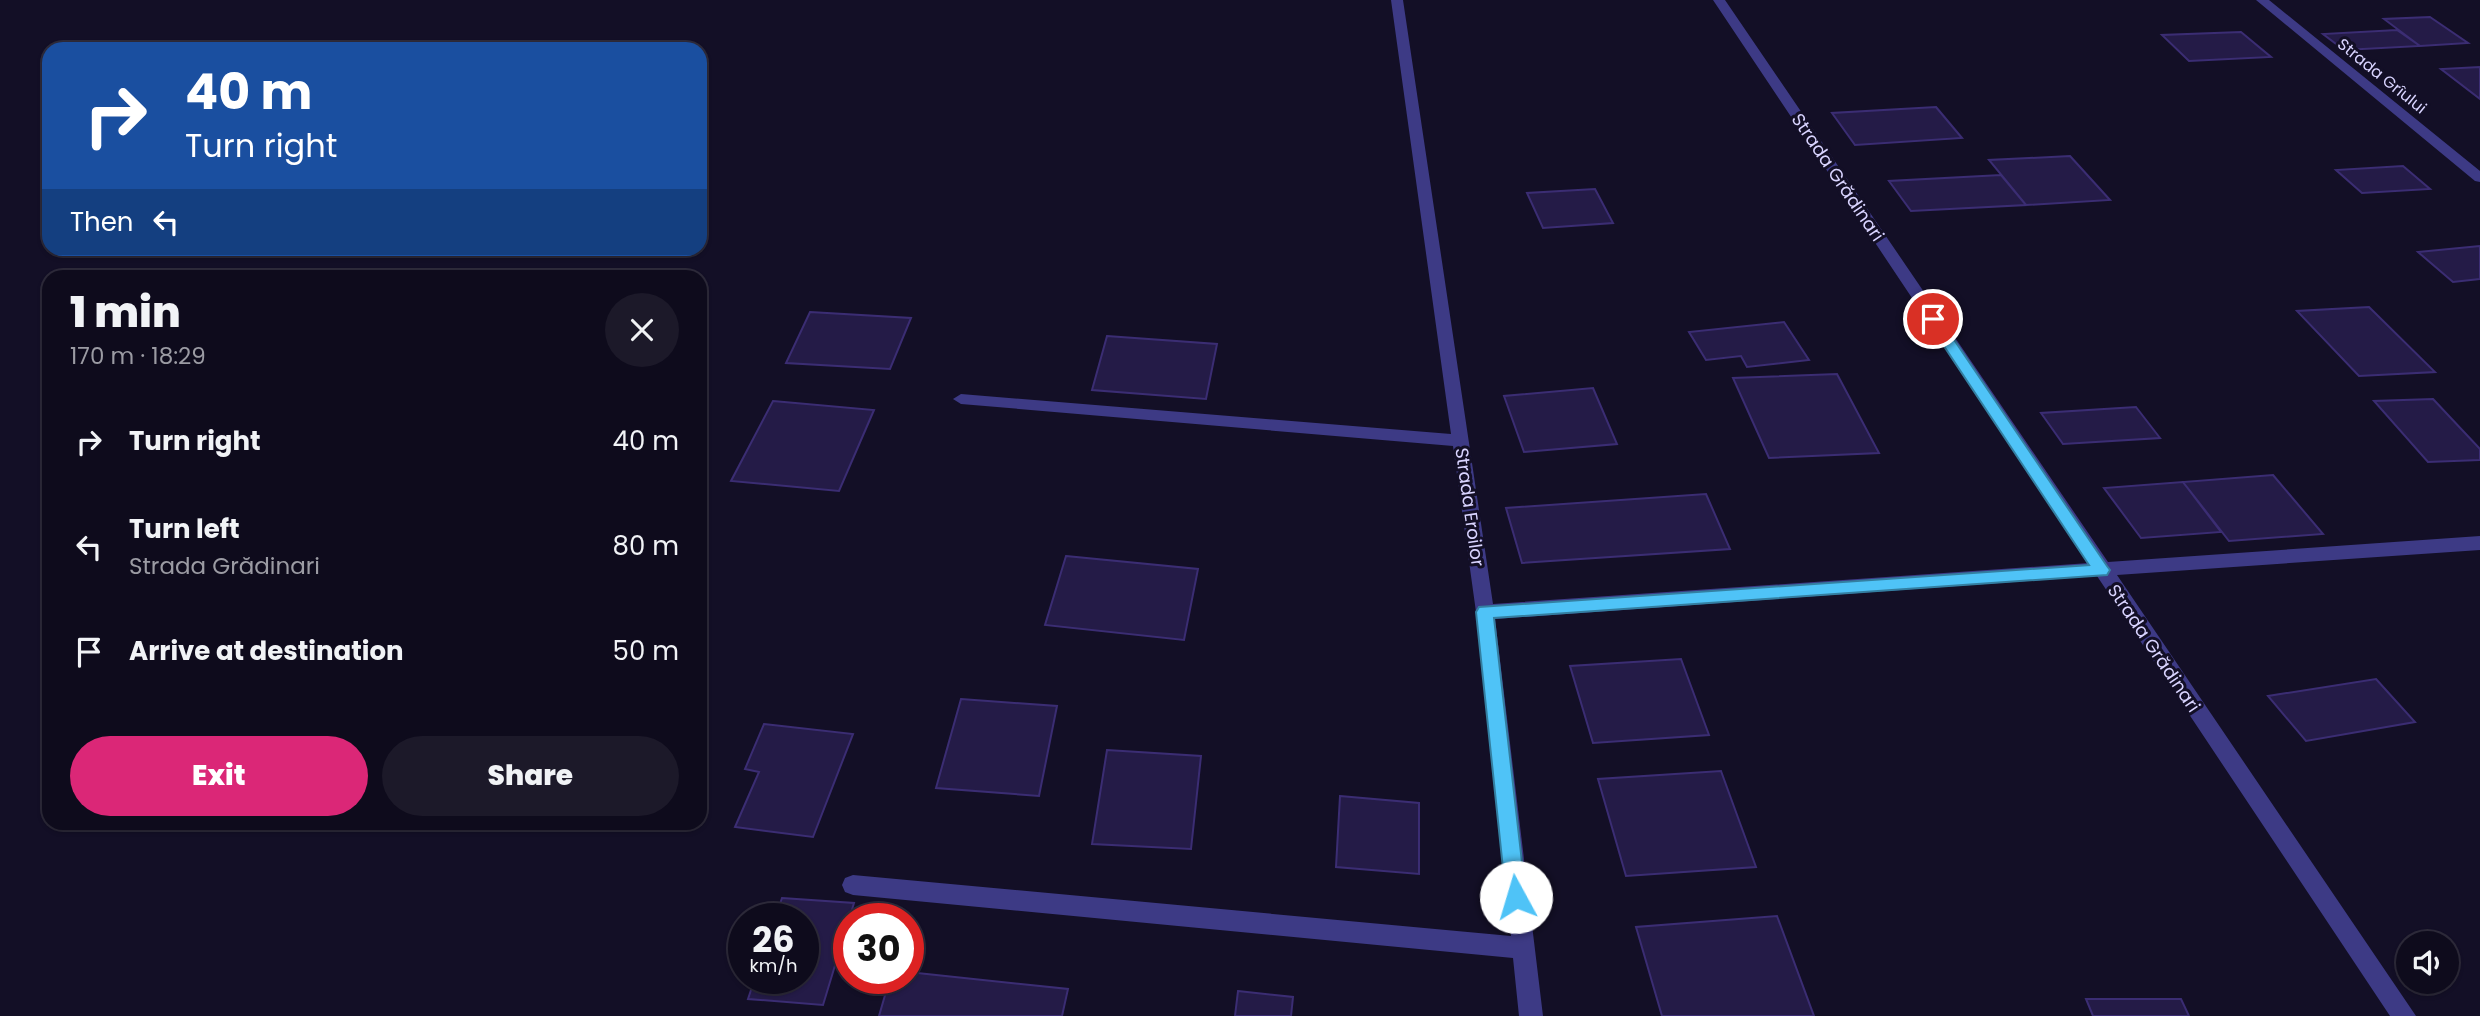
<!DOCTYPE html>
<meta charset="utf-8">
<style>
body{margin:0;font-family:Poppins,sans-serif;background:#1c1929;color:#f1f3f6;height:100vh;display:flex;flex-direction:column;font-size:26px;white-space:nowrap}
*{box-sizing:border-box;margin:0}
p{font-size:23px;color:#9b9ba3}
.icon{flex:none;width:38px;height:38px;fill:none;stroke:currentColor;stroke-width:2;stroke-linecap:round;stroke-linejoin:round}
.map{position:relative;flex:1;overflow:hidden}
.side{position:absolute;left:42px;top:270px;width:665px;height:560px;display:flex;flex-direction:column;background:#0e0b1c;border-radius:21px;box-shadow:0 2px 5px #0004,0 0 0 2px #2e2b3b}
.side>*{flex:none}
.banner{position:absolute;left:42px;top:42px;width:665px;height:214px;border-radius:21px;box-shadow:0 2px 5px #0004,0 0 0 2px #2e2b3b;background:#1a4fa0;color:#fff;overflow:hidden}
.fabs{position:absolute;left:2396px;top:931px;display:grid;gap:14px}
.fabs a{display:grid;place-items:center;width:63px;height:63px;border-radius:50%;background:#0e0b1c;box-shadow:0 2px 5px #0004,0 0 0 2px #2e2b3b;font-size:35px}
.speed{position:absolute;left:728px;top:903px;display:flex;gap:14px;font-size:35px;font-weight:700;text-align:center}
.speed>*{display:grid;place-content:center;width:91px;height:91px;border-radius:50%;background:#0e0b1c;box-shadow:0 2px 5px #0004,0 0 0 2px #2e2b3b;line-height:1}
.speed small{font-size:18px;font-weight:400}
.speed .limit{border:10px solid #d22;background:#fff;color:#111}
.pin{position:absolute;display:grid;place-items:center;width:60px;height:60px;color:#fff;margin:-30px;border:4px solid #fff;border-radius:50%;box-shadow:0 2px 7px #0007}
.me{position:absolute;width:77px;margin:-38px;rotate:354deg;stroke-linejoin:round;filter:drop-shadow(0 0 5px #0008)}
.turn{display:flex;align-items:center;gap:24px;height:147px;padding:0 28px;font-size:32px}
.turn .icon{width:91px;height:91px;stroke-width:2.5}
.turn b{display:block;font-size:49px;line-height:60px}
.then{display:flex;align-items:center;height:66px;padding:0 28px;background:#0003;gap:14px;font-size:26px}
.round{display:grid;place-items:center;flex:none;width:74px;height:74px;border-radius:37px;background:#1c1929}
.headline{display:flex;align-items:center;justify-content:space-between;height:119px;padding:0 28px}
h1{font-size:42px;font-weight:800;line-height:52px}
.primary-button{display:flex;gap:14px;margin-top:auto;padding:14px 28px}
.primary-button a{flex:1;height:80px;border-radius:42px;background:#db2777;color:#fff;font-size:28px;font-weight:800;line-height:80px;text-align:center}
.primary-button a+a{background:#1c1929;color:#f1f3f6}
ul{padding:0;list-style:none}
li{display:flex;align-items:center;gap:21px;height:105px;padding:0 28px}
li div{flex:1}
li b{display:block;font-size:26px}
li em{font-style:normal}
.map>svg:first-child{display:block}
.building{fill:#241b47;stroke:#3b2d73;stroke-width:2}
.lines{fill:none;stroke-linecap:round;stroke-linejoin:round}
.street{fill:#3d3a85;fill-rule:evenodd}
.route{fill:#4fc3f7;stroke:#337fa1;stroke-width:2}
.labels{text-anchor:middle;dominant-baseline:central;stroke-width:6;stroke-linejoin:round;paint-order:stroke}
.far-street-label{font-size:16px;fill:#d9d4ff;stroke:#130f26}
.street-label{font-size:18px;fill:#d9d4ff;stroke:#130f26}
</style>
<div class="map">
<svg width="2480" height="1016" viewBox="0 0 2480 1016">
<rect width="100%" height="100%" fill="#130f26"/>
<!-- building -->
<path class="building" d="M2430,17l38,26 -48,3 -36,-27z
M2397,30l23,16 -76,4 -21,-16z
M2241,32l30,25 -82,4 -27,-26z
M2480,67v32l-39,-30z
M1936,107l26,31 -107,7 -23,-32z
M2070,156l40,44 -84,5 -37,-45z
M2403,166l27,23 -68,4 -26,-23z
M2001,175l25,30 -115,6 -22,-30z
M1595,189l18,34 -70,5 -16,-35z
M2480,246v33l-27,3 -35,-30z
M2369,307l66,65 -76,4 -62,-65z
M810,312l101,6 -21,51 -104,-6z
M1784,322l25,38 -62,7 -6,-11 -35,4 -17,-28z
M1107,336l110,8 -11,55 -114,-9z
M1837,374l42,79 -110,5 -36,-80z
M1593,388l24,56 -93,8 -20,-56z
M2433,399l47,50v11l-52,2 -54,-61z
M773,401l101,9 -35,81 -108,-10z
M2136,407l24,31 -97,6 -22,-31z
M2273,475l50,59 -94,7 -46,-59z
M2183,482l38,50 -80,6 -37,-50z
M1706,494l24,55 -208,14 -16,-55z
M1066,556l132,13 -14,71 -139,-15z
M1681,659l28,76 -116,8 -23,-77z
M2376,679l39,43 -109,19 -38,-45z
M961,699l96,7 -18,90 -103,-8z
M764,724l89,10 -40,103 -78,-10 24,-55 -14,-3z
M1107,750l94,6 -10,93 -99,-5z
M1721,771l35,96 -130,9 -28,-97z
M1340,796l79,7v71l-83,-7z
M782,898l72,5 -31,102 -75,-6 7,-21h48v-59h-28z
M1777,916l37,100h-152l-26,-89z
M908,972l160,17 -6,27h-183l11,-38h18z
M1238,991l55,6 -2,19h-56z
M2086,999h95l8,17h-96z"/>
<g class="lines">
<!-- street -->
<path class="street" d="M1391,0h12l90,604 596,-41 -376,-563h12l383,562 372,-26v14l-363,25 299,441h-26l-293,-440 -602,43 48,397h-24l-6,-58 -660,-63 -8,-3 -3,-7 3,-7 8,-3 658,61 -35,-324 -23,-166 -492,-42 -8,-5 8,-5 490,40z
M2256,0h13l211,171v11l-5,-1z"/>
</g>
<!-- route -->
<path class="route" d="M1933,315l5,1 169,250 3,4 -3,5 -613,43 32,279 -3,6 -7,3 -7,-3 -3,-6 -30,-285 3,-5 610,-42 -163,-246z"/>
<g class="labels">
<!-- far-street labels -->
<g class="far-street-label">
<text transform="translate(2382 76) rotate(39)">Strada Grîului</text>
</g>
<!-- street labels -->
<g class="street-label">
<text transform="translate(1838 177) rotate(56)">Strada Grădinari</text>
<text transform="translate(1470 507) rotate(82)">Strada Eroilor</text>
<text transform="translate(2154 648) rotate(56)">Strada Grădinari</text>
</g>
</g>
</svg>
<div class="fabs">
<a><svg class="icon" aria-label="sound" viewBox="0 0 24 24"><path d="M4 9h4l5-4v14l-5-4H4zM17 9q2 3 0 6"/></svg></a>
</div>
<div class="speed"><div>26<small>km/h</small></div><div class="limit">30</div></div>
<div class="pin" style="left:1933px;top:319px;background:#d93025"><svg class="icon" aria-label="arrive" viewBox="0 0 24 24"><path d="M6 21V4h12l-3 4 3 4H6"/></svg></div>
<svg class="me" style="left:1516px;top:897px" viewBox="-20 -20 40 40"><circle r="19" fill="#fff"/><path d="M0-13L10 11 0 6-10 11z" fill="#4fc3f7"/></svg>
<div class="banner">
<div class="turn"><svg class="icon" aria-label="right" viewBox="0 0 24 24"><path d="M7 20v-9h11M14 6l5 5-5 5"/></svg><div><b>40 m</b>Turn right</div></div>
<div class="then">Then<svg class="icon" aria-label="left" viewBox="0 0 24 24"><path d="M17 20v-9H6M10 6l-5 5 5 5"/></svg></div>
</div>
<section class="side">
<div class="headline"><div><h1>1 min</h1><p>170 m · 18:29</p></div><a class="round"><svg class="icon" aria-label="close" viewBox="0 0 24 24"><path d="M6 6l12 12M18 6L6 18"/></svg></a></div>
<ul>
<li><svg class="icon" aria-label="right" viewBox="0 0 24 24"><path d="M7 20v-9h11M14 6l5 5-5 5"/></svg><div><b>Turn right</b></div><em>40 m</em></li>
<li><svg class="icon" aria-label="left" viewBox="0 0 24 24"><path d="M17 20v-9H6M10 6l-5 5 5 5"/></svg><div><b>Turn left</b><p>Strada Grădinari</p></div><em>80 m</em></li>
<li><svg class="icon" aria-label="arrive" viewBox="0 0 24 24"><path d="M6 21V4h12l-3 4 3 4H6"/></svg><div><b>Arrive at destination</b></div><em>50 m</em></li>
</ul>
<div class="primary-button"><a>Exit</a><a>Share</a></div>
</section>
</div>
